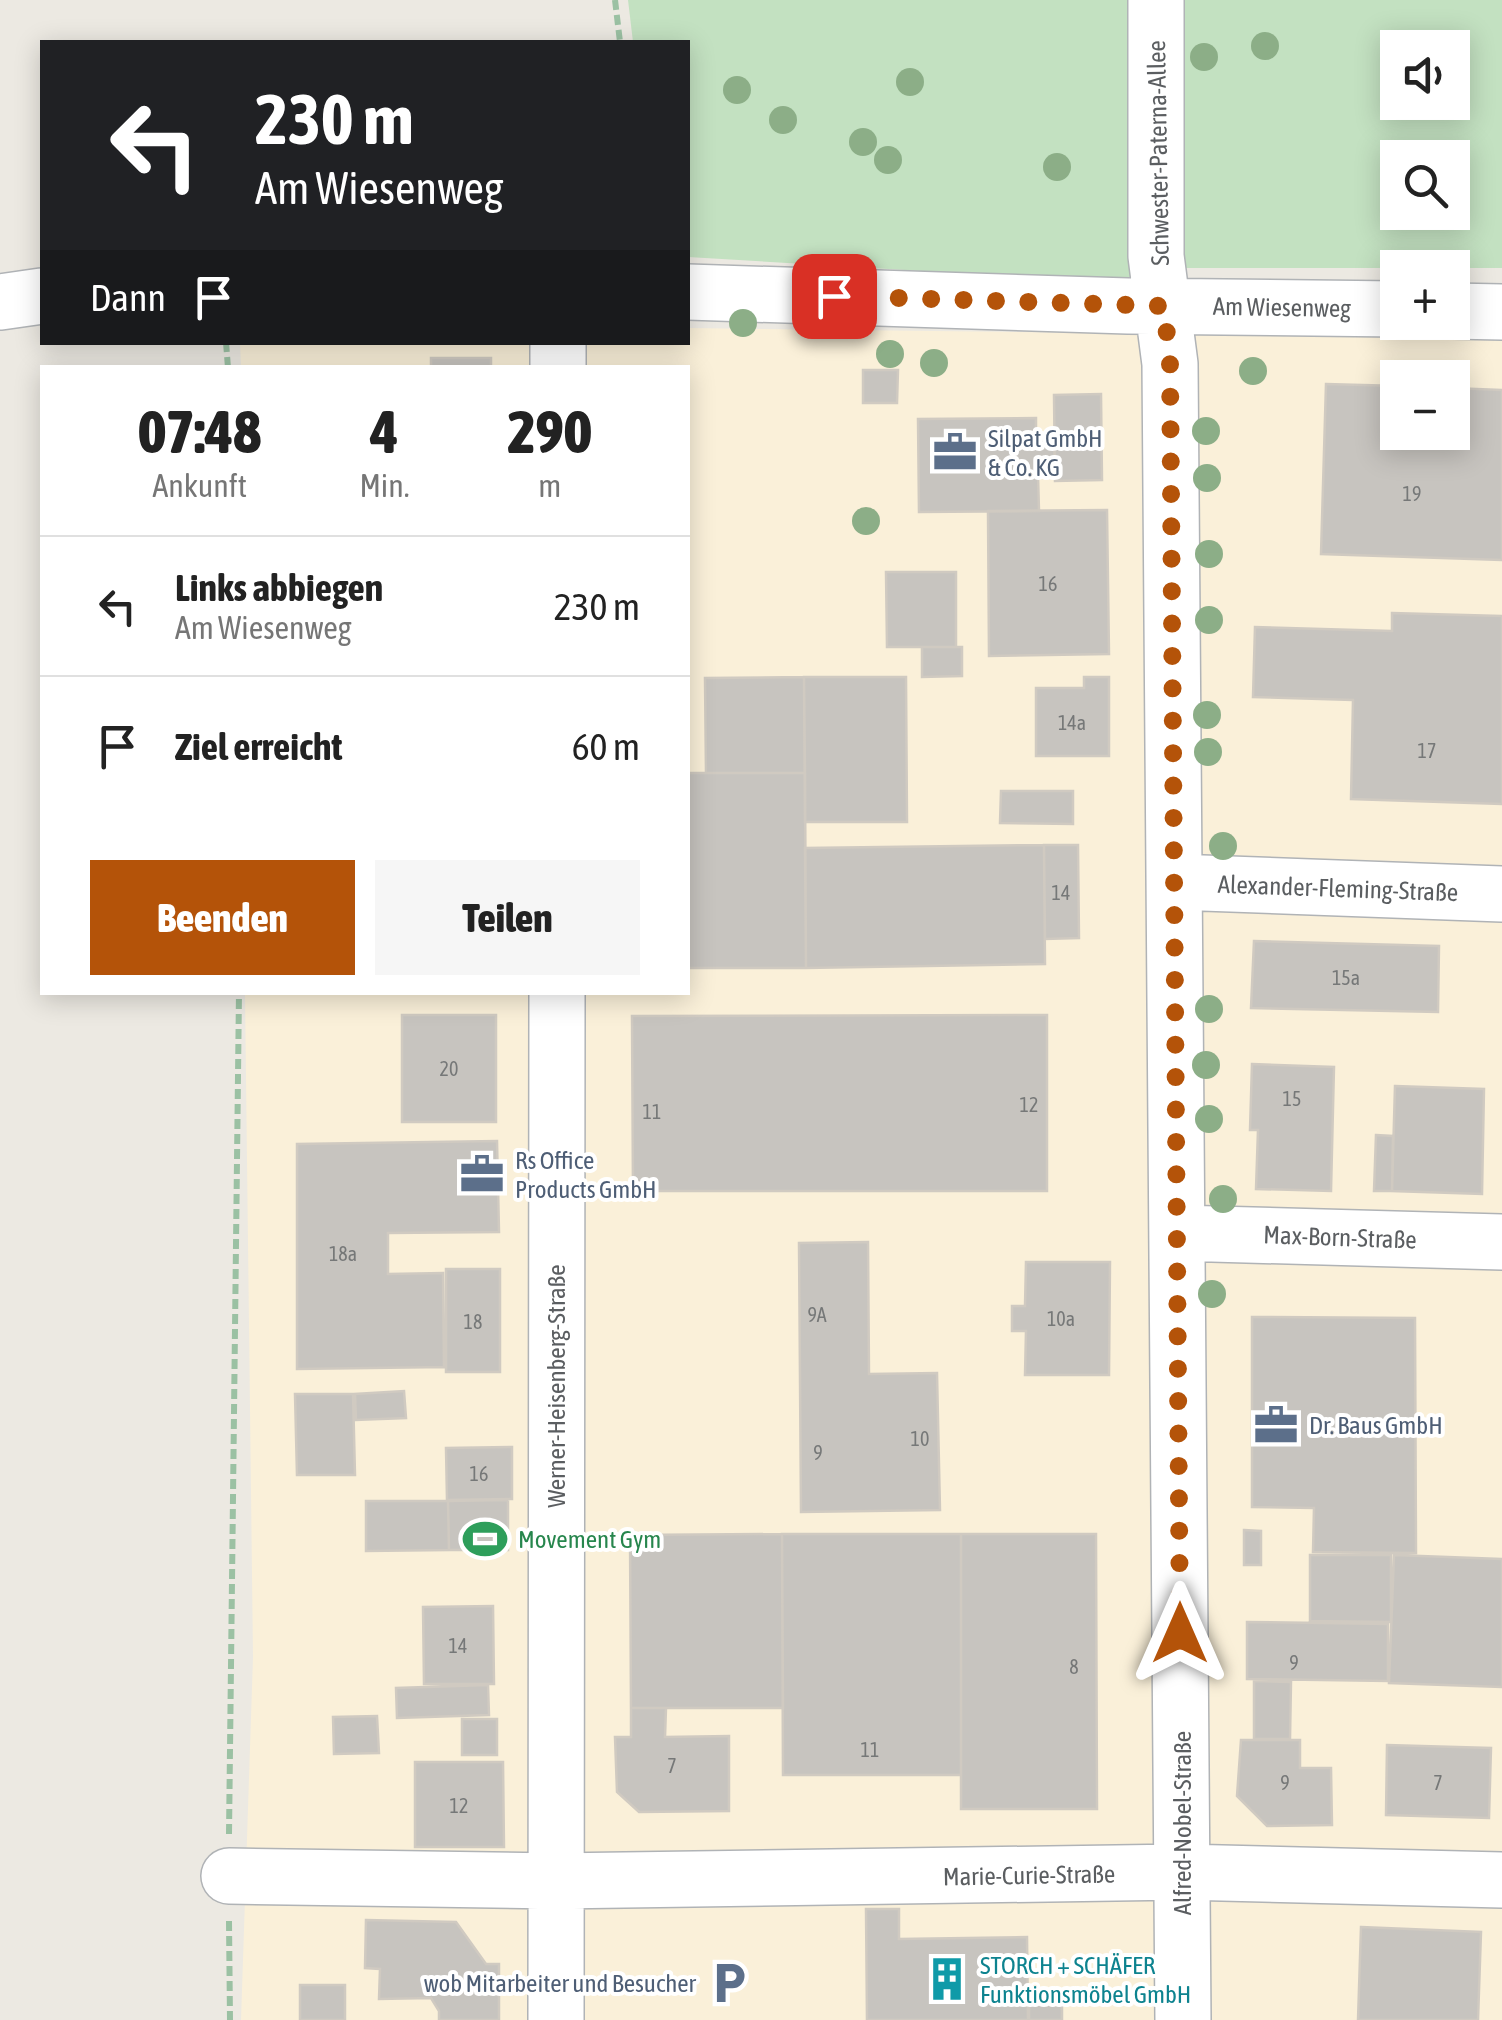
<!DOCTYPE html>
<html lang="de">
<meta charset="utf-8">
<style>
body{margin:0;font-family:"Asap Condensed",sans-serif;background:#f6f6f6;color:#222;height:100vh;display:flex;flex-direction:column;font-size:38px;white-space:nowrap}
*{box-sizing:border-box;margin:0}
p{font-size:32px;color:#767676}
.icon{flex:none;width:55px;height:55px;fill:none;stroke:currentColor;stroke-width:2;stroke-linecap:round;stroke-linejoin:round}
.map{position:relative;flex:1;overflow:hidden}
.details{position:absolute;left:40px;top:365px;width:650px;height:630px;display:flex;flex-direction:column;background:#fff;border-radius:0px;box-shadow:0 5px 25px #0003}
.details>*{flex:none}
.guide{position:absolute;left:40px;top:40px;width:650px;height:305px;border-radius:0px;box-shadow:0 5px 25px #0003;background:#202124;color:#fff;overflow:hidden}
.fabs{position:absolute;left:1380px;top:30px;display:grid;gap:20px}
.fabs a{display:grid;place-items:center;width:90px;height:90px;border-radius:0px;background:#fff;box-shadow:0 5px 25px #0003;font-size:50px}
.pin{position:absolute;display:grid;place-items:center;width:85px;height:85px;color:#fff;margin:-42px;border-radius:20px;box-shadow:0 5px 15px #0006}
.me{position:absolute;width:110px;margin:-55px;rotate:0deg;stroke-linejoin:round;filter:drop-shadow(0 0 8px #0008)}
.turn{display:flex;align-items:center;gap:35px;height:210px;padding:0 50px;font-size:45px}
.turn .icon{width:130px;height:130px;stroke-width:2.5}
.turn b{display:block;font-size:70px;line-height:85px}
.then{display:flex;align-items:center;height:95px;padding:0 50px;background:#0003;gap:20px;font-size:38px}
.eta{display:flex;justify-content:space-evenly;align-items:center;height:170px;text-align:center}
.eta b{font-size:60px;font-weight:800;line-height:70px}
.primary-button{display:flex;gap:20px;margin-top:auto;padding:20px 50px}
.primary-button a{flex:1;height:115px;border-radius:0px;background:#b45309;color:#fff;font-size:40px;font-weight:800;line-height:115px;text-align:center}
.primary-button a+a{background:#f6f6f6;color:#222}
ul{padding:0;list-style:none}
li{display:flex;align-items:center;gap:30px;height:140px;padding:0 50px;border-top:2px solid #e0e0e0}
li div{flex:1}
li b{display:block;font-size:38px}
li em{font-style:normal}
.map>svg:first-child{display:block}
.commercial{fill:#faf0d9;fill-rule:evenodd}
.green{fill:#c3e1c1;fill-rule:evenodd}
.building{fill:#c7c4bf;stroke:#d0cac1;stroke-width:2.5}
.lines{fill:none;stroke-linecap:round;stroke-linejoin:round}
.minor-casing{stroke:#b0b3b6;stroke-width:58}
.path{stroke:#9bc1a3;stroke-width:6;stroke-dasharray:10 5;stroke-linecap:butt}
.minor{stroke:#fff;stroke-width:55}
.tree{fill:#8cae87}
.route{stroke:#b45309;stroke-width:18;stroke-dasharray:0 32.4}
.labels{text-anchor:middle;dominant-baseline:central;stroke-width:8;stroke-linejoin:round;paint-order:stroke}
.number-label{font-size:20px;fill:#767878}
.street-label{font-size:25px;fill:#5b5e61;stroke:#fff}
.service-label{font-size:25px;fill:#4e5e75;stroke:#fff;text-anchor:start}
.leisure-label{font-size:25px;fill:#27864d;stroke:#fff;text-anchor:start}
.culture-label{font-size:25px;fill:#0d838f;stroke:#fff;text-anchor:start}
</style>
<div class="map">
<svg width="1502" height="2020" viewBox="0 0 1502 2020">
<rect width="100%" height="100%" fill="#ece9e2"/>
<!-- commercial -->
<path class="commercial" d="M688,328l814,10v1682h-1261l12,-363 -8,-664 443,-1v-624l-447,-1 -1,-24 448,-1zM1398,378h54v54h-54z"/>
<!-- green -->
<path class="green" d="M628,0h874v268h-316l-66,15 -432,-26v-215h-55zM1398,48h54v54h-54zM1398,158h54v54h-54z"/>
<!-- building -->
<path class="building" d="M431,358h60v10h-60z
M863,370h35l-1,33h-34z
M1326,384l72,2v46h54v-44l50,2v170l-181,-6z
M1101,394l1,86 -47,1 -1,-86z
M1036,418v19h18l1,38h-17l1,36 -120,1 -1,-93z
M1107,510l2,144 -120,2 -1,-145z
M886,572h70v75h-69z
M1392,613l110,3v188l-151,-5 2,-99 -100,-3 2,-70 137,4z
M922,647h40v29l-40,1z
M804,677l1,96h-99l-1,-95z
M804,677h102l1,145h-102z
M1084,677h25v79h-73v-68h48z
M688,773h117l1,195h-118z
M1001,791h72v33l-73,-1z
M1044,845h34l1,93 -34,1z
M1044,845l1,119 -239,4 -1,-120z
M1254,941l185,5 -1,66 -187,-4z
M402,1015h94v107h-94z
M1047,1015v176h-414l-1,-175z
M1252,1064l82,3 -3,124 -75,-2 2,-59h-8z
M1395,1086l89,3 -2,105 -90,-3z
M1376,1135l17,1 -1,55h-18z
M497,1141l2,91 -111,1v41l55,-1 1,94 -147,2v-225z
M868,1242l1,132 68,-1 3,137 -139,2 -2,-269z
M1026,1262h84l-1,113h-84l1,-44h-14v-25h13z
M446,1269h54v103h-54z
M1252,1317l163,1 1,235 -103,-1 1,-44 -62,-1z
M404,1391l2,27 -50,2 -1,-26z
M295,1394h58l2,81h-58z
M512,1447v52l-65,1 -1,-52z
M508,1500v50h-59l-1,-49z
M366,1501h82l1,49 -83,1z
M1244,1530l17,1v34h-17z
M782,1534h179v241h-178z
M782,1534l1,174h-152l-1,-173z
M961,1534h135l1,275h-136z
M1310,1555h81v67l-81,-1z
M1394,1555l108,4v128l-113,-4z
M493,1606l1,78h-70l-1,-77z
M1247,1622l141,2v57l-141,-2z
M1254,1681l37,1 -1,57h-36z
M488,1685l1,30 -92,3 -1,-30z
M631,1708h35l-1,29 64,-1v75l-90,1 -22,-20 -2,-55h16z
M377,1716l2,37 -45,1 -1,-37z
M462,1719h35v36h-35z
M1241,1740h59v28h31l1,57 -65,1 -30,-30z
M1387,1745l104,3 -2,70 -103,-3z
M415,1762h88l1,85h-89z
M866,1909h33v30l128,-2 1,83h-161z
M366,1920l90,2 30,42h13v56h-60v-9l-8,-13 -52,1 1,-30 -15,-1z
M1361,1927l120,5 -3,88h-120z
M300,1985h45v35h-45z
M1062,1995v25h-33v-24z"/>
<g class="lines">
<!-- minor casing -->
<g class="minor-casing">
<path id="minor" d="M1156,0v256l14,108 13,1656
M688,292l440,14 270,3
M0,302l42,-6
M1452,311l50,1
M558,368v-26
M1175,882l327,12
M1177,1233l325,9
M229,1876l326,5 627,-9 320,8
M556,2020l1,-1028"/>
</g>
<!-- path -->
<path class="path" d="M615,0l5,42
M226,342l2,26
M229,1834l10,-842
M229,1921l1,99"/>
<!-- minor -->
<use href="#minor" class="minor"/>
</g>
<!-- trees -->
<g class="tree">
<circle cx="1265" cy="46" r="14"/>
<circle cx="1204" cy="57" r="14"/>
<circle cx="910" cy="82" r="14"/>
<circle cx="737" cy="90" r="14"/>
<circle cx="783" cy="120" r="14"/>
<circle cx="863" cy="142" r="14"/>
<circle cx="888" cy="160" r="14"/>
<circle cx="1057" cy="167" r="14"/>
<circle cx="743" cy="323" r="14"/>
<circle cx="890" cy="354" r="14"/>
<circle cx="934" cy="363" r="14"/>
<circle cx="1253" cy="371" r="14"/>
<circle cx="1206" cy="431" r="14"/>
<circle cx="1207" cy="478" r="14"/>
<circle cx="866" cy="521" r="14"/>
<circle cx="1209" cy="554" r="14"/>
<circle cx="1209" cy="620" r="14"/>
<circle cx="1207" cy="715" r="14"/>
<circle cx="1208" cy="752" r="14"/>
<circle cx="1223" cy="846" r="14"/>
<circle cx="1209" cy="1009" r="14"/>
<circle cx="1206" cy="1065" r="14"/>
<circle cx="1209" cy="1119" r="14"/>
<circle cx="1223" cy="1199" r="14"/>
<circle cx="1212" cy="1294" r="14"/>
</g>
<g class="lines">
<!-- route -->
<path class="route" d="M834,296l330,10 6,58 10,1269"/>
</g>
<!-- icons -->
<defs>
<g id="office-bare" transform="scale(3.45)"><path d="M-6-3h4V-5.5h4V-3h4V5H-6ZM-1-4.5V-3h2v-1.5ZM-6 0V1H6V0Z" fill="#5c6f8a" stroke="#fff" stroke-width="2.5" paint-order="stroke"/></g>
<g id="stadium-bare" transform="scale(3.45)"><path d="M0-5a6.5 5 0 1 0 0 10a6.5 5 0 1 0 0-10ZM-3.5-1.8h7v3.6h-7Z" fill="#2e9e5b" stroke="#fff" stroke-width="2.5" paint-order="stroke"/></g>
<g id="building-bare" transform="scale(3.45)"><path d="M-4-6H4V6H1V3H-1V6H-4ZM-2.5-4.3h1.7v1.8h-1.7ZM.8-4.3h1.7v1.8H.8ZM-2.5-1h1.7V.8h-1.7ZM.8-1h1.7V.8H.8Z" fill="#0f9aa8" stroke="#fff" stroke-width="2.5" paint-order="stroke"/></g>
<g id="parking-bare" transform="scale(3.45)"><path d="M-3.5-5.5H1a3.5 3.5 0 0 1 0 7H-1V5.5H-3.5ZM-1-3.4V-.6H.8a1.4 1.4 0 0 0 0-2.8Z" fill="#5c6f8a" stroke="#fff" stroke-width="2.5" paint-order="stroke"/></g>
</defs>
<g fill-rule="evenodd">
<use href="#office-bare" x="955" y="452"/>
<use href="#office-bare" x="482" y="1174"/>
<use href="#office-bare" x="1276" y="1425"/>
<use href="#stadium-bare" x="485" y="1539"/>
<use href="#building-bare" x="947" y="1979"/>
<use href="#parking-bare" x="729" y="1983"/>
</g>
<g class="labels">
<!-- number labels -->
<g class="number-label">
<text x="1412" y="493">19</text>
<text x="1048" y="583">16</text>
<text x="1072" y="722">14a</text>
<text x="1427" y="750">17</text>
<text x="1061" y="892">14</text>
<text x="1346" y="977">15a</text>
<text x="449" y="1068">20</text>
<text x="1292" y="1098">15</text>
<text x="1029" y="1104">12</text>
<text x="652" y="1111">11</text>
<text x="343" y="1253">18a</text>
<text x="817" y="1314">9A</text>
<text x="1061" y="1318">10a</text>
<text x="473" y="1321">18</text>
<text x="920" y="1438">10</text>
<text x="818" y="1452">9</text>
<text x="479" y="1473">16</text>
<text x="458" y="1645">14</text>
<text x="1294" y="1662">9</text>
<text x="1074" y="1666">8</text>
<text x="870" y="1749">11</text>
<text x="672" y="1765">7</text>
<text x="1285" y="1782">9</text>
<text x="1438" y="1782">7</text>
<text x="459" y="1805">12</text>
</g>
<!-- street labels -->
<g class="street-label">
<text transform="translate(1158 153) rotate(-91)">Schwester-Paterna-Allee</text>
<text transform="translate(1282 307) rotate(1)">Am Wiesenweg</text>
<text transform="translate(1338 888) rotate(2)">Alexander-Fleming-Straße</text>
<text transform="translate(1340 1237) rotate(2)">Max-Born-Straße</text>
<text transform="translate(556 1386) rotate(-90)">Werner-Heisenberg-Straße</text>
<text transform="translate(1182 1823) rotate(-90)">Alfred-Nobel-Straße</text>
<text transform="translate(1029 1875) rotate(-1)">Marie-Curie-Straße</text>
</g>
<!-- service labels -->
<g class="service-label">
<text x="988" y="438">Silpat GmbH<tspan x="988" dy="29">&amp; Co. KG</tspan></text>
<text x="515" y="1160">Rs Office<tspan x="515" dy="29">Products GmbH</tspan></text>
<text x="1309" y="1425">Dr. Baus GmbH</text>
<text x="696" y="1983" text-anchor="end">wob Mitarbeiter und Besucher</text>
</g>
<!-- leisure labels -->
<g class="leisure-label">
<text x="518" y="1539">Movement Gym</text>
</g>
<!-- culture labels -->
<g class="culture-label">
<text x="980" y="1965">STORCH + SCHÄFER<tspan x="980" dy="29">Funktionsmöbel GmbH</tspan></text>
</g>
</g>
</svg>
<div class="fabs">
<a><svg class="icon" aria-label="sound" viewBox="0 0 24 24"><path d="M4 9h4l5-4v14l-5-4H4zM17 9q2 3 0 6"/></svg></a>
<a><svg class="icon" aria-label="search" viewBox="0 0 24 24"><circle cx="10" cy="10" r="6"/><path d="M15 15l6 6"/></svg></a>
<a>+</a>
<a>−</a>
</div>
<div class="pin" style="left:834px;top:296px;background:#d93025"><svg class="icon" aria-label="arrive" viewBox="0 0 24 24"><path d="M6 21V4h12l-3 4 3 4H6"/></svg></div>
<svg class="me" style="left:1180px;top:1633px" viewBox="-20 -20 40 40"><path d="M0-17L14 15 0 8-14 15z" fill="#b45309" stroke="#fff" stroke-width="4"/></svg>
<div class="guide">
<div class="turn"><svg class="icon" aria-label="left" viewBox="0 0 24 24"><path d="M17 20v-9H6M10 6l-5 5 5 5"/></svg><div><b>230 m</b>Am Wiesenweg</div></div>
<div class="then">Dann<svg class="icon" aria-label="arrive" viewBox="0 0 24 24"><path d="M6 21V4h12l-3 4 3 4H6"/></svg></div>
</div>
<section class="details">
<div class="eta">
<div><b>07:48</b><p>Ankunft</p></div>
<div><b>4</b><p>Min.</p></div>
<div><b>290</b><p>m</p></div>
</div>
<ul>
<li><svg class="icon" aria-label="left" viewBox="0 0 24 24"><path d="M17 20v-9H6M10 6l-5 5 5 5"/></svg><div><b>Links abbiegen</b><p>Am Wiesenweg</p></div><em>230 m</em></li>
<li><svg class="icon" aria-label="arrive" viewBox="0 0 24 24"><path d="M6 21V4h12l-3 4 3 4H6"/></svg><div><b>Ziel erreicht</b></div><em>60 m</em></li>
</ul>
<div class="primary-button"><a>Beenden</a><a>Teilen</a></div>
</section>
</div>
